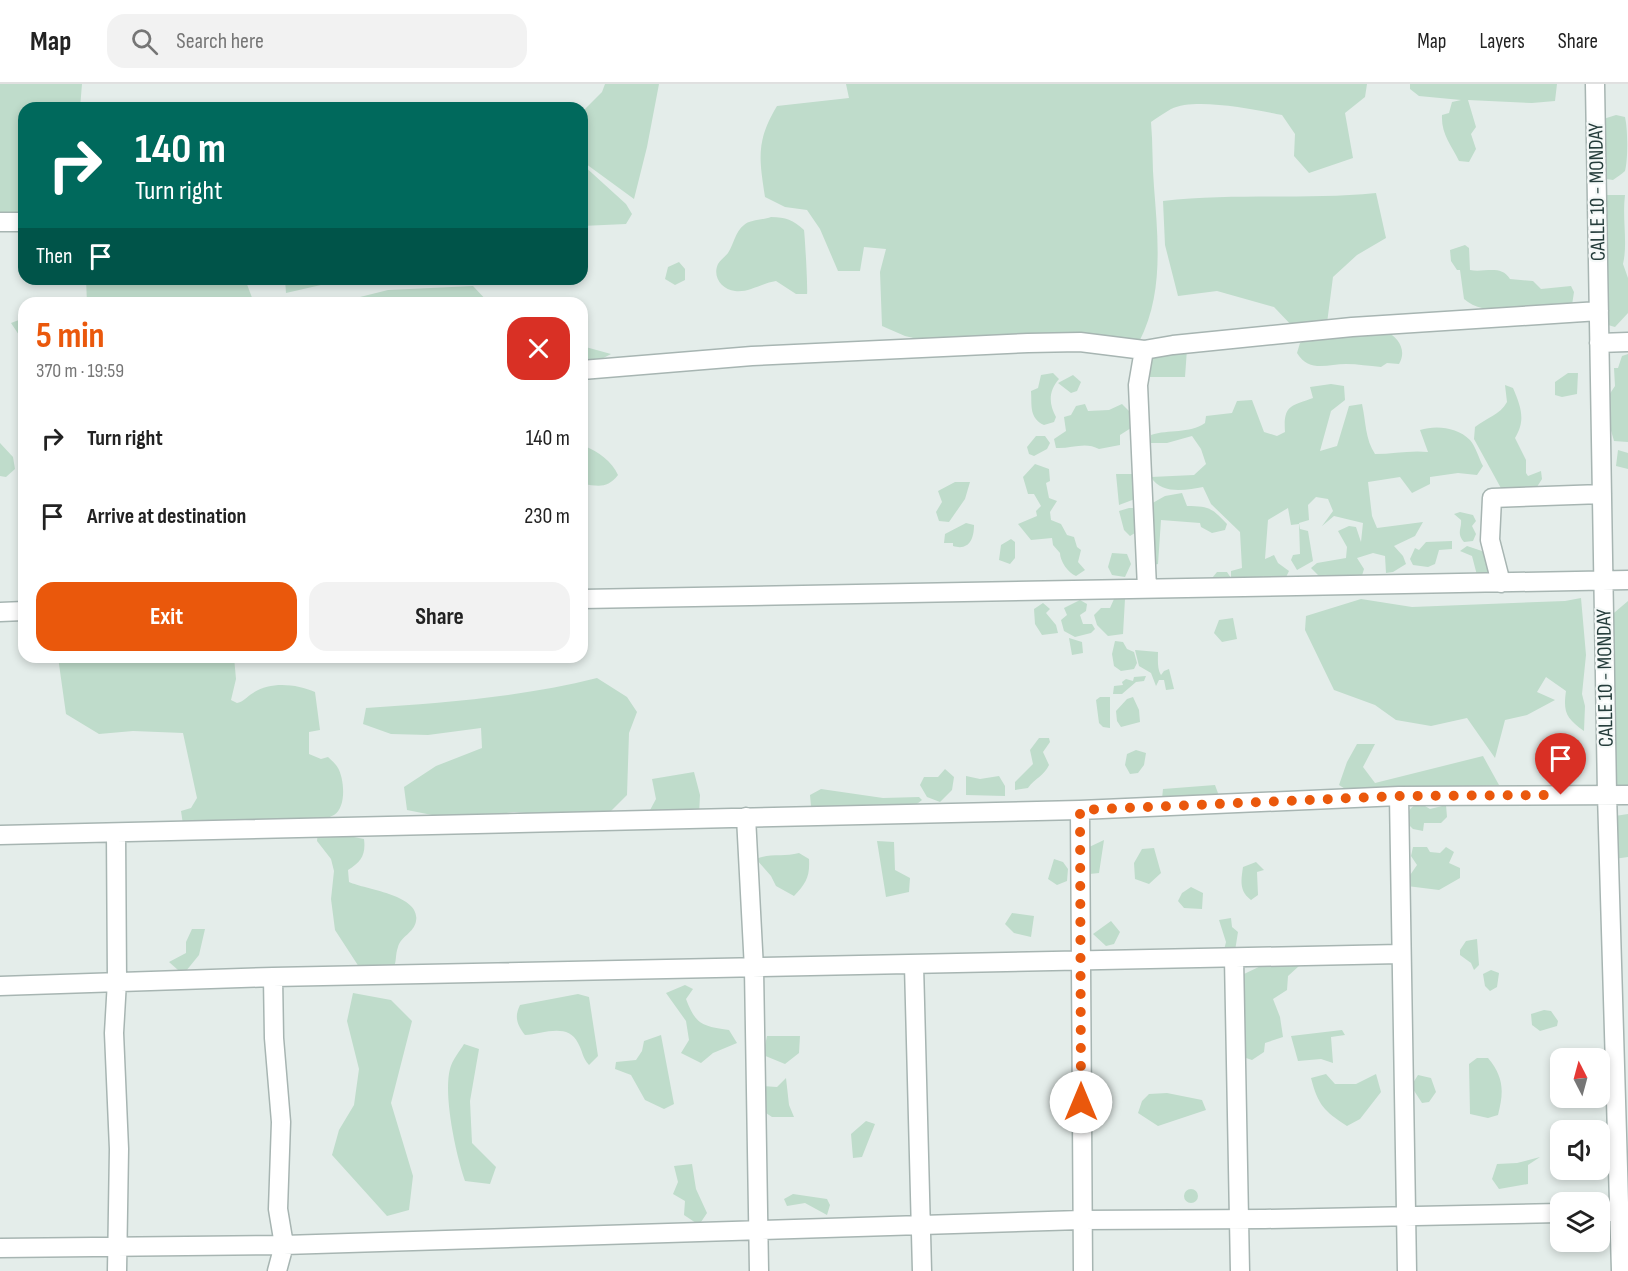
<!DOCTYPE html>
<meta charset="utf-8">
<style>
body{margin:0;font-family:"Sofia Sans Condensed",sans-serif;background:#f2f2f2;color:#222;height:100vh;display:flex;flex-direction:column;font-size:22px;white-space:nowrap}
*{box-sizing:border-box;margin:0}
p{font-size:20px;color:#767676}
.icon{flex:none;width:33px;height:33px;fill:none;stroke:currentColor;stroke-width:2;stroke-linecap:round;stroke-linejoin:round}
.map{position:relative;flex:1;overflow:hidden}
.drawer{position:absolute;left:18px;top:213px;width:570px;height:366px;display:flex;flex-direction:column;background:#fff;border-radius:18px;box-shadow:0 3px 9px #0003}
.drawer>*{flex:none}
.banner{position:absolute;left:18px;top:18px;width:570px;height:183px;border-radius:18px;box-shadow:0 3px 9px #0003;background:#00695c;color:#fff;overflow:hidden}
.needle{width:39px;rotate:354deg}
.buttons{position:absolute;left:1550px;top:964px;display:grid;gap:12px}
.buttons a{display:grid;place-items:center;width:60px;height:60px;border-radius:12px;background:#fff;box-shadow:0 3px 9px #0003;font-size:30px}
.pin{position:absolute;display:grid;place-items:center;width:51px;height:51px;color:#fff;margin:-62px -26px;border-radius:50% 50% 50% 0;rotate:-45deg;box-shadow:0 0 6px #0007}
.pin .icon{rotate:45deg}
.me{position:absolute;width:66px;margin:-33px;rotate:0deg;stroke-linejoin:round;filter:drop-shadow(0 0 4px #0008)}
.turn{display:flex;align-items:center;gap:21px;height:126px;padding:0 18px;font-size:27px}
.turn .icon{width:78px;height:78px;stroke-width:2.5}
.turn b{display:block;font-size:42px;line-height:51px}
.then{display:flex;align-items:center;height:57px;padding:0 18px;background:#0003;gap:12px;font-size:22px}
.round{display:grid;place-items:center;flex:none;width:63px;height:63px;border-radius:18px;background:#f2f2f2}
.headline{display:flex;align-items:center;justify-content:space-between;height:102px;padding:0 18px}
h1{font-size:36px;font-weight:700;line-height:45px;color:#ea580c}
.cta{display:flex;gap:12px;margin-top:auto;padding:12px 18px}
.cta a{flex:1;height:69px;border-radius:18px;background:#ea580c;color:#fff;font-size:24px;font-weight:700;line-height:69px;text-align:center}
.cta a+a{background:#f2f2f2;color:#222}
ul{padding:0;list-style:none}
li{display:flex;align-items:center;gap:18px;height:78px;padding:0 18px}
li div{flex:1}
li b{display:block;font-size:22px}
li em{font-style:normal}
header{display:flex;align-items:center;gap:36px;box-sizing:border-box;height:84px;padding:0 30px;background:#fff;border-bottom:2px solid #e0e0e0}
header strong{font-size:28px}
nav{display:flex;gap:33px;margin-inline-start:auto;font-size:21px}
.search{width:420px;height:54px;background:#f2f2f2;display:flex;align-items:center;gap:15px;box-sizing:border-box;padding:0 21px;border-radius:18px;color:#767676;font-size:22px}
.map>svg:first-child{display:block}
.green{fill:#bfdccb}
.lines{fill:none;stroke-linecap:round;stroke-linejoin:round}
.minor-casing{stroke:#a7b5b2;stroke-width:21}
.minor{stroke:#fff;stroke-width:18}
.route{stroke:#ea580c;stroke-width:10;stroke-dasharray:0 18}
.labels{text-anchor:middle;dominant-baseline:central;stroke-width:4.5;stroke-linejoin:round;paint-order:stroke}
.street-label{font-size:21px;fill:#253d3b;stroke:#f5f9f8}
</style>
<header>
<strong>Map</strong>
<div class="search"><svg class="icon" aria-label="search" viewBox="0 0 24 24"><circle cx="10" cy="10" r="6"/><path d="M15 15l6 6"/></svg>Search here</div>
<nav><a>Map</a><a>Layers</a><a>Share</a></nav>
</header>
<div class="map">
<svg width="1628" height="1187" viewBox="0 0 1628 1187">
<rect width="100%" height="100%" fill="#e4edea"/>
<!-- green -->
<path class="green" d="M0,0h82l-2,24h-56v124l-24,-4z
M605,0h54l-12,63 -13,52 -52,-38v-49l20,-20z
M846,0h521l-2,13 -20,16 8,45 -44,15 -15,-17 1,-22 -13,-19c-27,-5 -86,-18 -111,-6 -7,4 -14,9 -20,13 2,22 1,43 3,65 4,52 10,107 -15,155l-213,-1 -21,-5 -23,-10 -2,-54 6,-23 -22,-2 -4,24h-22l-18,-42 -13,-19 -22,-3 -20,-10c-6,-39 -9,-56 12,-91l72,-8z
M1410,0h147l-2,17 -23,2 -64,-3 8,27 -5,7 5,15 -7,13 -10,-1c-8,-16 -18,-27 -17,-46l7,-2 3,-11 9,-2 -42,-4 -9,-7z
M1616,31l9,2c3,13 3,43 0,54 -3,3 -8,6 -12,9l-13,-2 -3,-57z
M582,80l44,40 6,10 -6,10 -44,2z
M1376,109l10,45 -29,17 -24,22 -6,46 -32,6 -21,-22 -57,-16 -39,5 -13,-51 -2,-44c72,-8 142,-1 213,-8z
M1603,111h22c-3,24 3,48 -2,69l5,14v35l-13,14 -7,-2z
M771,133c15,0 22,3 33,13 1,7 4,61 3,64h-11l-20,-13c-14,2 -28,12 -41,10 -13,-1 -23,-14 -17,-27 2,-4 7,-7 10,-11 6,-9 7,-21 16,-28 5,-5 19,-5 27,-8z
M1465,161l4,3 1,22c14,3 31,-6 40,9l23,2 8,8 30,-3 3,6 -2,13c-30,2 -85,15 -108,-6l-4,-29h-3l-6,-9 -1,-11z
M679,178l6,7v11l-10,5 -10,-6 3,-12z
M86,195h114l5,3 7,-3h33l9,24h-167z
M285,195h62l-61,14z
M473,202l16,17h-190l45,-2 44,-11z
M24,234v21l-3,-1 -10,-15z
M1366,247l10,4 9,-4c14,6 22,20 14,33l-12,-1 -6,4c-12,-1 -23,-3 -35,-3 -18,0 -37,9 -49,-11l3,-10 9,-5z
M582,262l29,8 -19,10 -10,2z
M1187,265l-2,28h-38l2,-23z
M1628,270v88l-14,-1 -8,-28 3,-18 6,-9 -1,-18h4l4,-12z
M1053,289l6,6c-11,13 -10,25 -3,38l-2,5 -10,3c-15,-7 -12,-19 -13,-34l7,-3 3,-13z
M1568,289h10l-1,21 -15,3 -7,-2v-13z
M1073,291l8,7 -4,9 -6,2 -13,-10z
M1331,300l13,2 1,14 -14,11 -11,40 17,-5 12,-40 13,-2c4,18 3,35 13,50 18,0 35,-4 53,-2l-8,-22c16,-5 37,-3 50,10 6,7 9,19 13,26l-6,9 -19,-2 -28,4v7l-18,9 -12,-16 -32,5 4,34 5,12 46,-6 -8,14 -21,10 9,10 3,8 -13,8 -7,1 -1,-17 -12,-3 -16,5 7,11 -4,13h-35l-14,-14 6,-5 29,-5 1,-11 -9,-16 11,-5 7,1 5,15 2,-19 -29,-7 -12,10 11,-15 -5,-12 -12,-2 -8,8 1,15 -10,3 1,6 8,2 5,30 -16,9 -6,-10 2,-5 7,-1 -1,-30 -8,1 -3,-17 -20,12 -3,39 9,-4 4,8 11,8 -5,10 -14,4 -7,-9 -2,13 -53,-6 9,-11h10l4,6v-7l11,-3 -2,-36 -29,-28 -8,-17c-16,3 -42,8 -52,-10l43,-2 12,-11 -5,-15 -9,-13 -25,7h-16v-8c18,-6 38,-1 54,-12l1,-7 26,-3 5,-12 15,-1 12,32 13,4 8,-4c-2,-27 6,-26 28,-34l-3,-11z
M1505,301l8,3c8,19 13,32 2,50l11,22v13l2,3 13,-5 1,8 -7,11h-33l-28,-51 1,-12c11,-9 25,-12 32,-25z
M1085,320l3,7 21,-1 13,-6 9,9v15l-11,7v10l-21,4c-14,-8 -28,0 -43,-1l-2,-9 12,-8 -2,-14 7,-2 5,-9z
M1036,352h9l5,7 -3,6 -13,7 -5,-2 -2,-7z
M0,359l13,14 2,12 -9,8 -6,-1z
M585,362c13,6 27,15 33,29 -11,14 -19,11 -36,9v-37z
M1618,366l10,3v16l-12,-3z
M1035,380l14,5 1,12 -4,2 3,15 8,3 -7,11 1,8 10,4 6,11 7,2 3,10 4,3 -3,12 7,8 -9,6c-8,-3 -16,-15 -16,-23l-7,-8 -1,-7 -21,2 -13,-16 19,-8 -1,-5 5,-5 -7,-12h-6l-5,-17z
M1116,390h16l3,25 -16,6z
M955,398h15l-5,17 -16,23 -10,-1 -3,-9 6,-10 -4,-11z
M1182,409l5,13c22,0 25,2 40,18l-2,6 -13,3 -11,-6 -1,-4 -39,-3 -3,44 -8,2 -1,-61 16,-9z
M1129,424h6v25l-5,3 -6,-6 -5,-19z
M1460,428l13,3 3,6 -4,5 4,8 -3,7 -9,1c-8,-9 -2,-13 -3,-22l-7,-6z
M966,439l8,2c0,14 -5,26 -21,21v-3h-9l1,-9z
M1011,455l4,3v16l-5,6 -11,-4 2,-15z
M1452,457v8l-13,1 -4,14 -7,3 -15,-2 -3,-6 5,-11 4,2 7,-8z
M1467,462l15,5 20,17 -24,11 -6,-23 -12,-5z
M1112,469l15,1 4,10 -6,13 -13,-2 -4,-8z
M1581,514l5,57 -4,39 3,12 -1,25c-18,-13 -21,-19 -18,-40l-20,-14 -9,15 18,8 -28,15 -22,5 -10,38 -28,-40 -36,8 -35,-6 -21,-15 -41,-15 -29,-60 1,-14 55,-17 51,8 153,-6z
M1114,515h11l-2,35 -15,2 -11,-11 -3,-10 7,-7h9z
M1080,516l7,4 -1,7 -6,4 3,9h9l3,5 -4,4 -16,4 -11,-6 -3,-11 6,-5 -3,-7z
M1628,517v195l-14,-1 -6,-177z
M1043,519l7,6 -4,4 10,12 2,8 -16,2 -7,-11 -1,-15z
M1233,534l4,21 -15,3 -8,-9 5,-13z
M1069,554l13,4 1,11 -11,2z
M1115,557l8,1 4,7 7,3 3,11 -3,6 -13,2 -7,-5 -2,-12z
M1135,566l23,2c0,7 -1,17 3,23l3,-4 5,-2 5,20 -8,1 -2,-10h-5l-3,6 -5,-13 -12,-7z
M58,573h176l2,22 -5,21 6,3c8,-2 9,-6 16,-10 17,-12 44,-9 62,-1l5,38 -11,2v22l12,5 7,-2c3,3 8,7 10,11 6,10 9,39 -4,47 -24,14 -119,14 -150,16l-3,-20 10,-3 6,-10 -14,-65 -50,-2 -34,3 -33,-20z
M1146,592l-2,5 -8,1 -14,12h-9l1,-8 9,-1 -1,-3 4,-3 7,2 1,-4z
M597,594l30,19 10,15 -8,21 -2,62 -16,16 -35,6 -62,-5 -57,8 -50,-10 -3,-23 32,-21 46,-18 -1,-20 -53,7 -37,-1 -28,-10 3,-16c77,-5 156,-11 231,-30z
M1100,613h10v31l-7,-1 -4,-4 -3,-23z
M1133,613l6,13 1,12 -19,5 -4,-6 -1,-10 11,-12z
M1039,654h10l1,4 -7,10 6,13c-5,11 -14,13 -21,23l-13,2v-8l18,-18 -3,-14z
M1357,660h18l-12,23 12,16 108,-27 16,29 -146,9 -14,-9 8,-23z
M1136,666l10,3 -2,12 -6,8 -8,1 -5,-9 2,-11z
M945,685l9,8 -2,13 -12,12 -13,-5 -7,-12 4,-8h14z
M694,688l6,23 -1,20 -50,-3 7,-13 -4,-20z
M966,692l14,3 19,-3 6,10v10l-39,-1z
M1215,701l4,11 -57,3 1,-10z
M821,705l62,9 36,-1 3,3 -9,7 -102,-1 -1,-11z
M1420,719l10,6 16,-4 1,12 -6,6h-17l-1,8 -10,-2 -6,-6c1,-12 2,-16 13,-20z
M1628,730v43l-14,2 1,-43z
M318,746l46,9c2,16 -3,23 -16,31l1,12c18,8 72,13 67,39 -2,12 -15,15 -18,26 -3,8 -1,14 -5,23h-32l-26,-40 -4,-31 3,-28 -3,-12 -14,-18z
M1104,756l-5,33 -19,2 5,-26z
M877,757l17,1 1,28 15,8 -1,14 -23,5z
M1413,763h14l3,5 10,1 6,-6 8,5 -5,11 11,5v10l-21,12 -32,-4 -1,-5 11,-16 -6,-9z
M1154,764l7,25 -12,11 -14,-5 -1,-16 8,-14z
M799,769l10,6c1,18 -3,24 -15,37l-18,-10 -5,-10 -15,-17c14,-6 28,-2 43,-6z
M1054,775l9,3 5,7 -1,12 -10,4 -9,-6z
M1256,778l8,8 -7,2 1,23 -7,5c-12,-9 -10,-19 -8,-33z
M1191,803l12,6 -1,16 -18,-1 -6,-7 4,-8z
M1012,829l22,3 -3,21 -17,-4 -9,-9z
M1231,834l1,9 6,5 -4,25 -11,-3 3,-12 -7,-22z
M1111,837l9,11 -6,12 -8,2 -13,-12z
M192,845h13l-6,26 -13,16 -8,-1 -9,-8 17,-9v-11z
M1477,855l2,26 -5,5 -3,-7 -11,-8v-5l6,-9z
M1265,880l34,2 -11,10 -1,14 -14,9 7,18 3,20 -18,6 -1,9 -12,8 -9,-3 -2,-56 3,-27z
M1491,886l8,3 -2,14 -7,4 -5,-5 -2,-12z
M685,901l8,4 -7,10c10,26 16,27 43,31l8,13 -24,10 -12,10 -20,-10 8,-13 -3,-19 -20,-28z
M353,909l38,7 21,21 -21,82 22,73 -4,34 -22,6 -55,-61 7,-25 15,-25 5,-36 -12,-48z
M578,910l11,3 9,59 -9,9c-7,-8 -6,-13 -11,-22 -10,-21 -36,-9 -53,-8 -8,-10 -11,-18 -5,-30z
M1544,926l7,1 7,10 -1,5 -17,5 -8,-6 -1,-11z
M1342,946l3,5 -14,2 2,26 -12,-4 -23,2 -7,-25z
M661,951l13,69 -10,5 -19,-9 -14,-25 -16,-6 1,-7 20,-2 6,-9 2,-10z
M767,952h33l-1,17 -14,11 -22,-9z
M464,960l15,5 -9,52 2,42 24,24 -6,17 -25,-3c-9,-26 -22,-86 -15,-112 2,-9 10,-18 14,-25z
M1477,974h11c16,19 16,34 10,57l-10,3 -18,-4 -1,-50z
M1326,990l9,10h21l20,-10 5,18 -21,27 -13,7c-23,-15 -29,-21 -36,-48z
M1418,991l13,3 5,14 -7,10 -7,1 -11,-17z
M786,994l3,27 5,12h-22l-9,-6 -1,-25 15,1z
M1167,1009l35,7 4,10 -48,16 -20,-13 4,-12 7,-7z
M866,1037l9,3 -13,33 -9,1 -2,-24z
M1540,1073l-12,8v19l-29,5 -7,-10 5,-15 20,-1z
M692,1080l4,25 11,24 -8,12 -15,-10 1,-14 -12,-7 5,-12 -4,-16z
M1184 1112a7 7 0 1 1 14 0a7 7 0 1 1-14 0Z
M793,1110l34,5 3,6 -3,10 -22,-12 -18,3 -3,-7z"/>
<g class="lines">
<!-- minor casing -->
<g class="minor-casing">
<path id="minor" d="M1595,0l12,710 14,477
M0,138h24
M1599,259l29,-1
M582,286l170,-14 276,-13 52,-1 64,8
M1501,499l-11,-43 2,-42 110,-4
M1147,504l-9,-203 6,-35 29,-5 179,-18 247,-16
M582,515l1046,-19
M0,528l24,-1
M1399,712l8,475
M1080,726l3,461
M746,733l8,152 5,302
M116,749l1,148 -3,52 5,116 -2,122
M0,751l1080,-25 319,-14 229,-1
M1234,874l6,313
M914,881l8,306
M273,893l1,61 7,84 -3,87 6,36 -7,26
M0,902l273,-9 1127,-23
M1599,1128h21
M0,1164l284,-3 797,-25 184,-1 295,-6"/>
</g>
<!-- minor -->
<use href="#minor" class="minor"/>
</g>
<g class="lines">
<!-- route -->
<path class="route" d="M1081,1018l-1,-292 319,-14 162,-1"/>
</g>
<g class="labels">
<!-- street labels -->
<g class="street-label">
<text transform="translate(1597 108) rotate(-91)">CALLE 10 - MONDAY</text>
<text transform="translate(1605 594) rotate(-91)">CALLE 10 - MONDAY</text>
</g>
</g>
</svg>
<div class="buttons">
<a><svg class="needle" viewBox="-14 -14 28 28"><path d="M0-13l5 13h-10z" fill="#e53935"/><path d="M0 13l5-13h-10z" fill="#767676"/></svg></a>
<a><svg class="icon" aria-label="sound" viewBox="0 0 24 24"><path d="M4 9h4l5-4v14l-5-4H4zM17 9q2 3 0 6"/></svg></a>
<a><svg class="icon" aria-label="layers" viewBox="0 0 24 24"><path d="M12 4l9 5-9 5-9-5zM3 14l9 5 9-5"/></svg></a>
</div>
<div class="pin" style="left:1561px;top:711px;background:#d93025"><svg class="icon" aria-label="arrive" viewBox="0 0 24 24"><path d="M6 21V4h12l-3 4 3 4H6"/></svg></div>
<svg class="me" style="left:1081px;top:1018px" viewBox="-20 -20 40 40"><circle r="19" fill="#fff"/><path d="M0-13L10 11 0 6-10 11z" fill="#ea580c"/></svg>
<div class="banner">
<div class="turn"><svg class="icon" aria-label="right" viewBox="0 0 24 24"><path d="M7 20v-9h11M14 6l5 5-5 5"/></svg><div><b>140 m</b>Turn right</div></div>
<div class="then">Then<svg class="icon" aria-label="arrive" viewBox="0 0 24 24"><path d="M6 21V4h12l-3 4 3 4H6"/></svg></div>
</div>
<section class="drawer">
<div class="headline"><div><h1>5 min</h1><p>370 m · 19:59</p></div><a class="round" style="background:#d93025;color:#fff"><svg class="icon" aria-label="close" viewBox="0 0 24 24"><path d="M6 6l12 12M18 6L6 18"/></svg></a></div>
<ul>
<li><svg class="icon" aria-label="right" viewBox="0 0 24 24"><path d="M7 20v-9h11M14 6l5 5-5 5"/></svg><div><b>Turn right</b></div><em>140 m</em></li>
<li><svg class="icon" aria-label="arrive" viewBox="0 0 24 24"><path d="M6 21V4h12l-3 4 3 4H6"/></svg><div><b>Arrive at destination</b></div><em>230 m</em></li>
</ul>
<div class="cta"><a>Exit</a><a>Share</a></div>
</section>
</div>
